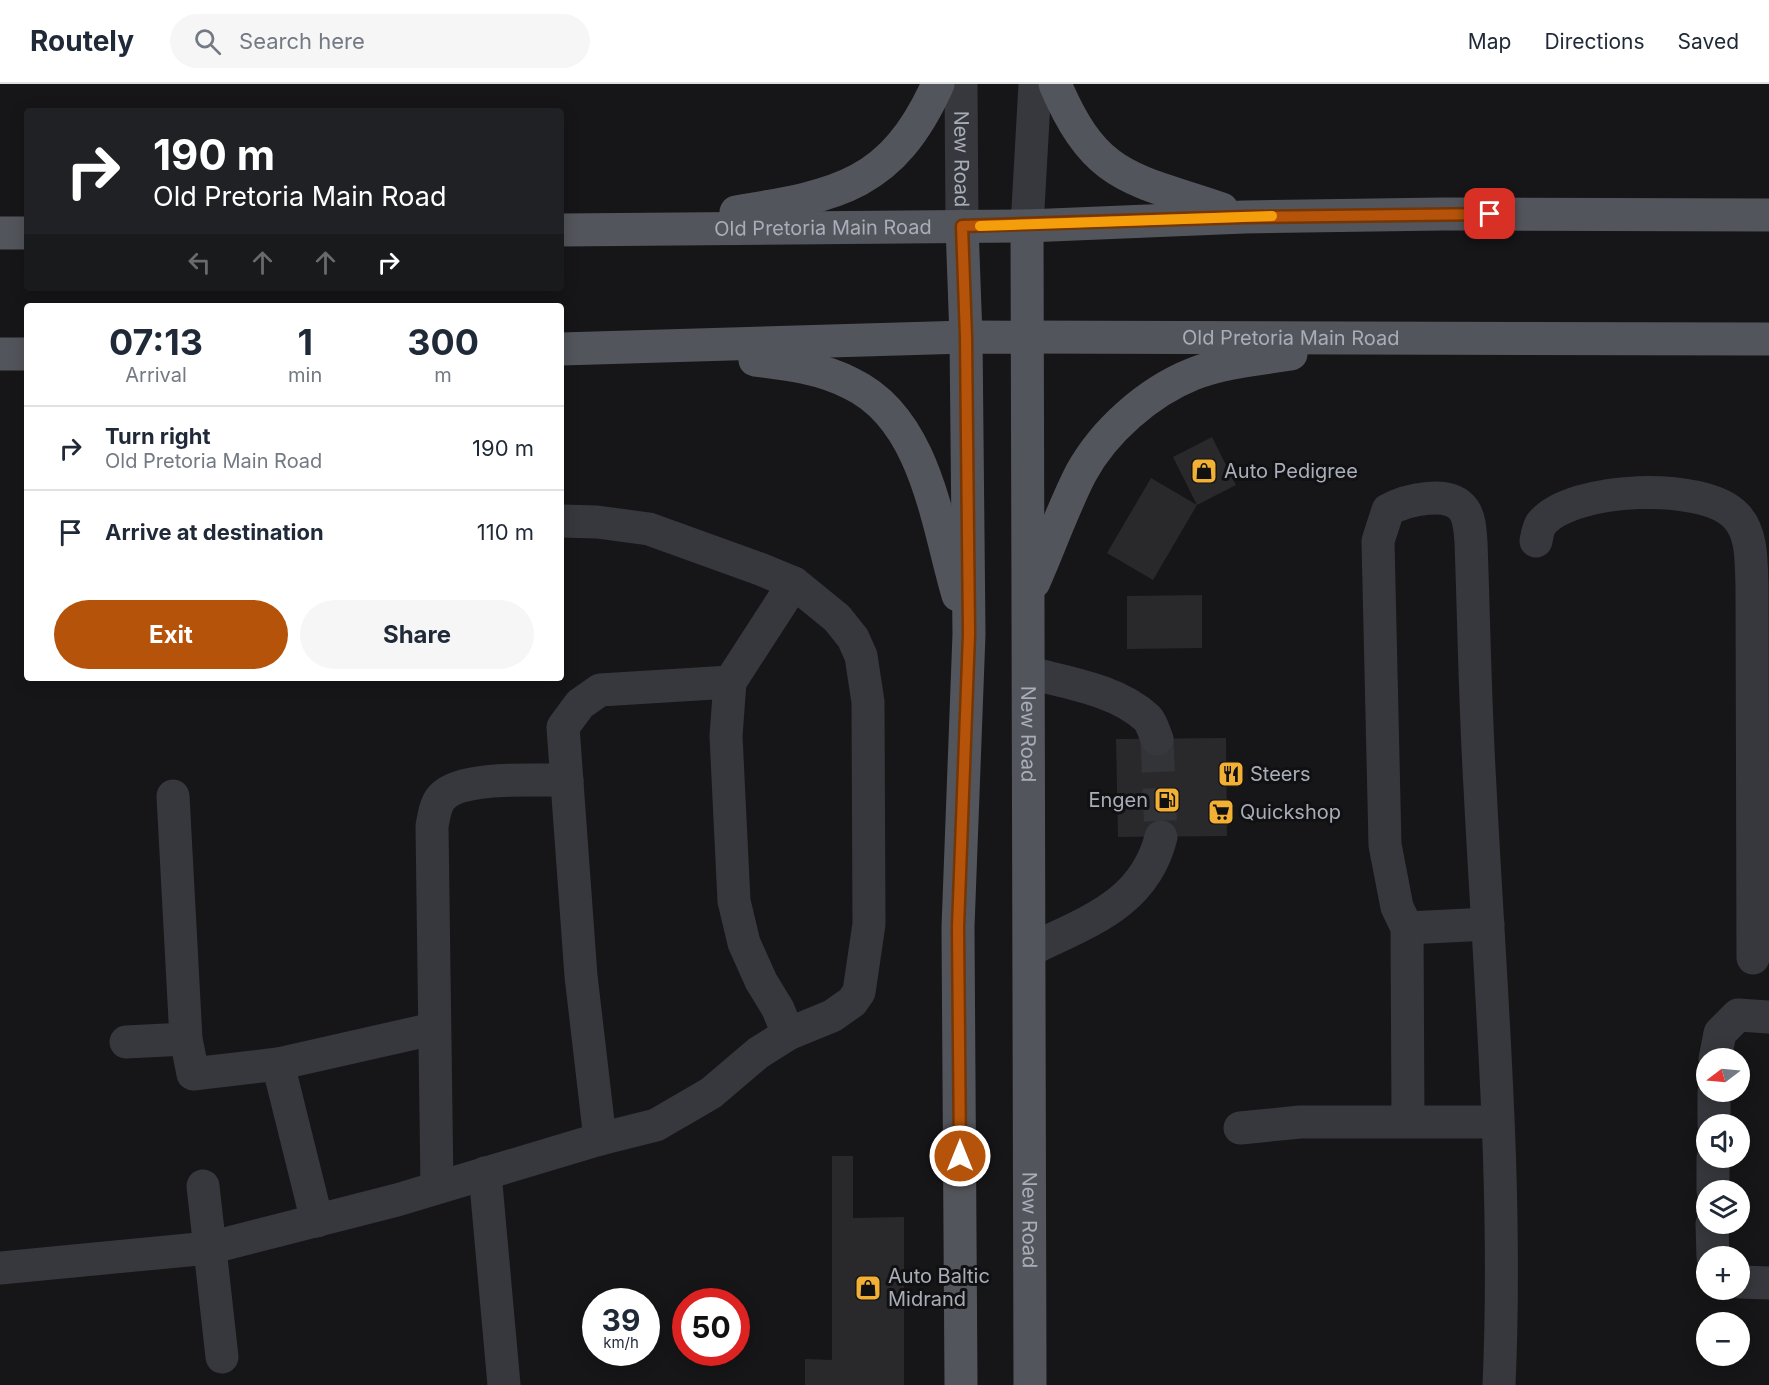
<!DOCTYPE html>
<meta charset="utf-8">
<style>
body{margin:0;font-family:Inter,sans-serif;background:#f6f6f7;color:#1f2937;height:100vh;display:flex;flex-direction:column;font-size:22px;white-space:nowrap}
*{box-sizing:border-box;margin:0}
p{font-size:20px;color:#747a83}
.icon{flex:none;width:33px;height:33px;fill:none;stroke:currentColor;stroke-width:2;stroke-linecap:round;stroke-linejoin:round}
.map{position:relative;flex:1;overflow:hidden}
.sheet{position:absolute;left:24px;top:219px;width:540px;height:378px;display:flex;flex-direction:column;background:#fff;border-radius:6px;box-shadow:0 3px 15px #0003}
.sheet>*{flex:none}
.guide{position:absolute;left:24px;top:24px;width:540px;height:183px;border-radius:6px;box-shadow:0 3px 15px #0003;background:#202124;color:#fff;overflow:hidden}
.needle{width:39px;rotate:254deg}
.controls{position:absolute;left:1696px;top:964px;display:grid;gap:12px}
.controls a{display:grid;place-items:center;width:54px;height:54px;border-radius:50%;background:#fff;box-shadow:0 3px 15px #0003;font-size:30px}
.speed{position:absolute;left:582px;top:1204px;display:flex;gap:12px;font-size:30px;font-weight:700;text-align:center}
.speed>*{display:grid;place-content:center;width:78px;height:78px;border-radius:50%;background:#fff;box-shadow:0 3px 15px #0003;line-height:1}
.speed small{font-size:15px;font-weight:400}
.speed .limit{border:9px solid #d22;background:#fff;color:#111}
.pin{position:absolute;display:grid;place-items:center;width:51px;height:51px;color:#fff;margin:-26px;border-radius:12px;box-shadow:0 3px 9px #0006}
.me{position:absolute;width:66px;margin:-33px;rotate:0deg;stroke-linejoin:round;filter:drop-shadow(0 0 4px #0008)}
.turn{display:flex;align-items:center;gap:21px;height:126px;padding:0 30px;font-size:27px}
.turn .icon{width:78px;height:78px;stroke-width:2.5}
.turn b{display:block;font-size:42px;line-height:51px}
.lanes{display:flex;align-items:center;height:57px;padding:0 30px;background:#0003;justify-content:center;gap:30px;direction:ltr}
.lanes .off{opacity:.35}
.eta{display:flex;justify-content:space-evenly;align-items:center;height:102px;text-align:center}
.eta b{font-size:36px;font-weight:700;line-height:42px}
.primary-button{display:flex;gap:12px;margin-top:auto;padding:12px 30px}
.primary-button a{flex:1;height:69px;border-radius:36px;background:#b45309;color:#fff;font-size:24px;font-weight:700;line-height:69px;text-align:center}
.primary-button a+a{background:#f6f6f7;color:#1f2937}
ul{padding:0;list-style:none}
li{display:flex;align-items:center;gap:18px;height:84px;padding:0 30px;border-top:2px solid #e0e1e3}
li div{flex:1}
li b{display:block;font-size:22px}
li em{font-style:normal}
header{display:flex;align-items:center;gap:36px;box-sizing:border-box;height:84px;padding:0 30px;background:#fff;border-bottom:2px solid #e0e1e3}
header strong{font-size:28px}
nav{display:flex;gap:33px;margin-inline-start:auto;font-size:21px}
.search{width:420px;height:54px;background:#f6f6f7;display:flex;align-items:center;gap:15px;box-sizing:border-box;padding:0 21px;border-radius:33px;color:#747a83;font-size:22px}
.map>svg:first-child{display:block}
.building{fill:#29292c}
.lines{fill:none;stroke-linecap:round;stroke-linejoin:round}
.minor-tunnel{stroke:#333438;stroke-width:33;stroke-dasharray:33 16;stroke-linecap:butt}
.minor{stroke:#37383d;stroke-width:33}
.major{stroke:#53555c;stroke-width:33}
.route-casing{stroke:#753606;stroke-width:15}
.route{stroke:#b45309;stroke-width:10}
.slow{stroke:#f59e0b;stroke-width:10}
.labels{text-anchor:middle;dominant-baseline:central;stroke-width:6;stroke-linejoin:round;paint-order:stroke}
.street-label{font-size:20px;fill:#a8adb8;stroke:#111113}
.poi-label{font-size:20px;fill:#a8adb8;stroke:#111113;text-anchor:start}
</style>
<header>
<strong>Routely</strong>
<div class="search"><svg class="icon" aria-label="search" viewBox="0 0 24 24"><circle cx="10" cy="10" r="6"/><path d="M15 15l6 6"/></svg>Search here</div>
<nav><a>Map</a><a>Directions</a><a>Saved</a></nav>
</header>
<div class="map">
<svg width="1769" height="1301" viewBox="0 0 1769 1301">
<rect width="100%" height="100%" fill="#161618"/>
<!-- building -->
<path class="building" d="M1212,353l24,48 -39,20 -24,-48z
M1151,394l46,27 -44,75 -46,-27z
M1202,511v53l-75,1v-53z
M1226,654l1,98 -109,1 -2,-98z
M832,1072h21v62l51,-1v168h-99v-26l27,1z"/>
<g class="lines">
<!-- minor-tunnel -->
<path class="minor-tunnel" d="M1157,655l4,98"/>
<!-- minor -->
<g class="minor">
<path id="s1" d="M961,0l1,142"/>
<path d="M1027,142l8,-142"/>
<path d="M1536,457c1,-5 2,-12 5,-17 30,-38 163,-43 195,-8 17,17 15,48 16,70l1,372"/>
<path d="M1030,589c38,10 87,17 117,45 5,5 7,14 10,21"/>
<path d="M173,712l13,243 7,35 85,-10 155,-35"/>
<path d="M1407,844l81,-4"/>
<path d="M1030,866c56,-28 114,-45 131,-113"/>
<path d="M788,950l-10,-25 -17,-28 -17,-38 -10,-42 -8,-165 4,-54 64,-99"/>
<path d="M126,958l60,-3"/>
<path d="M1715,975l5,-26 18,-18 31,2"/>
<path d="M278,980l39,157"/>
<path d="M1408,1037l-1,-193 -10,-21 -12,-62 -7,-304 10,-31c18,-10 62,-21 76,0 6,9 6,21 7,32 3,81 4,163 9,245 10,199 28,398 19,598"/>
<path d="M1714,1041v-33"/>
<path d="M1240,1044l60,-6h197"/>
<path d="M600,1055l-19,-163 -18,-249 17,-23 20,-14 130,-8"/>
<path d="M485,1089l19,212"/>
<path d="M203,1102l19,171"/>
<path d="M437,1103l-5,-361c2,-9 3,-23 11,-30 21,-21 95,-15 124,-16"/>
<path d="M1713,1107v-33"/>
<path d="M1712,1140l1,33"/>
<path d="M0,1184l209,-20 188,-48 203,-61 56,-14 55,-32 47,-40 30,-19 44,-18 20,-14 7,-10 10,-68 -1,-222 -7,-46 -8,-18 -16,-20 -43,-35 -34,-14 -111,-40 -52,-7 -36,-1"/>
<path d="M1740,1198l29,1"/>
</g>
<!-- major -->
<g class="major">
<path d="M1055,0c41,97 77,94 167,125"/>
<path d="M736,128c103,-17 156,-26 202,-128"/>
<path id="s2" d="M1027,142l3,1159"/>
<path id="s3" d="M561,146l466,-4 217,-9 199,-3 326,1"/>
<path d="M0,149h27"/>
<path id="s4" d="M561,265l405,-12 803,2"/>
<path d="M0,270h27"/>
<path d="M755,276c33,4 67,8 97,24 74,36 85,140 106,211"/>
<path d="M1034,498c16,-36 29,-74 47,-109 23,-42 67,-81 112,-99 30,-12 66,-15 98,-20"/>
<path d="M961,1301l-3,-458 11,-293 -3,-297 -4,-111"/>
</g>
</g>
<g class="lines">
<!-- route casing -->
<g class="route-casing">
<path id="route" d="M960,1072l-2,-229 11,-293 -3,-297 -4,-111 282,-9 246,-3"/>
</g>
<!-- route -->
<use href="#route" class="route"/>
<!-- slow -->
<path class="slow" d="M980,142l292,-10"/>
</g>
<!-- icons -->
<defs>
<g id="shop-square" transform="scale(1.35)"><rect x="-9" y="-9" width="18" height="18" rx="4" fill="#f2b134" stroke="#111113"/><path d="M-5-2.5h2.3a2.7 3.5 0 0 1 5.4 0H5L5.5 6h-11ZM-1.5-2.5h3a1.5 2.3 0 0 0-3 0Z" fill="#111"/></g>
<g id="restaurant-square" transform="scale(1.35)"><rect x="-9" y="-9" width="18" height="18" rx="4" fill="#f2b134" stroke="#111113"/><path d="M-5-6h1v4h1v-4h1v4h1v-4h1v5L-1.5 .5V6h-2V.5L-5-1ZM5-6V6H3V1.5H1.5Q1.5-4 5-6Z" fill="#111"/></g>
<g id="fuel-square" transform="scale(1.35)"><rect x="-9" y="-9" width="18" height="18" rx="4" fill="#f2b134" stroke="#111113"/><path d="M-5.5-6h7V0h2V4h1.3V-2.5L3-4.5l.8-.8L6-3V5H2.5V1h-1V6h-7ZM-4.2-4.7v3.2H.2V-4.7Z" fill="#111"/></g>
<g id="supermarket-square" transform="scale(1.35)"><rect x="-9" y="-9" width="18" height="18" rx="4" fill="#f2b134" stroke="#111113"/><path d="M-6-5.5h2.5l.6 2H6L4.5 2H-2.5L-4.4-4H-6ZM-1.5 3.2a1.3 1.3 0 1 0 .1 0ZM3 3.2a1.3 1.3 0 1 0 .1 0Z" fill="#111"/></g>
</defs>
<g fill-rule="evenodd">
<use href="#shop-square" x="1204" y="387"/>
<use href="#restaurant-square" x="1231" y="690"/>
<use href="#fuel-square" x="1167" y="716"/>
<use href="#supermarket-square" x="1221" y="728"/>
<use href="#shop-square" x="868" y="1204"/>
</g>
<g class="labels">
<!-- street labels -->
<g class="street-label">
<text stroke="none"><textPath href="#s1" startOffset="75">New Road</textPath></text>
<text stroke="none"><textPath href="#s3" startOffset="262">Old Pretoria Main Road</textPath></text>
<text stroke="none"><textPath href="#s4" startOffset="730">Old Pretoria Main Road</textPath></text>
<text stroke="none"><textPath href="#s2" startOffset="508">New Road</textPath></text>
<text stroke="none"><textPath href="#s2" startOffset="994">New Road</textPath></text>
</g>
<!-- poi labels -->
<g class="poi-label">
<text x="1224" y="387">Auto Pedigree</text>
<text x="1250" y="690">Steers</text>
<text x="1148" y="716" text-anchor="end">Engen</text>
<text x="1240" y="728">Quickshop</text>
<text x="888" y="1192">Auto Baltic<tspan x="888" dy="23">Midrand</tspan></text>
</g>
</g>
</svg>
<div class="controls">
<a><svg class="needle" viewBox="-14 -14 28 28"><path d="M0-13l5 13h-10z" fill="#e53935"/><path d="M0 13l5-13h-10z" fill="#747a83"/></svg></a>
<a><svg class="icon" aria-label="sound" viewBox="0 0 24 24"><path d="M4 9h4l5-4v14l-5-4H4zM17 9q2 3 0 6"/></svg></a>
<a><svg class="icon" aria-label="layers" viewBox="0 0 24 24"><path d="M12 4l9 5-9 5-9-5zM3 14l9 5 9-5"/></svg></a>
<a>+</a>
<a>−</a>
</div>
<div class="speed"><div>39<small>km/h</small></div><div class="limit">50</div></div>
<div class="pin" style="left:1490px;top:130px;background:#d93025"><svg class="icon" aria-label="arrive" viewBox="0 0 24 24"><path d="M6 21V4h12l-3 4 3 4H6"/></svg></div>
<svg class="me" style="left:960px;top:1072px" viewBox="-20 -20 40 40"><circle r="17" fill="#b45309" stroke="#fff" stroke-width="3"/><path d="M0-11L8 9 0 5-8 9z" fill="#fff"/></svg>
<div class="guide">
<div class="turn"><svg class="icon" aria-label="right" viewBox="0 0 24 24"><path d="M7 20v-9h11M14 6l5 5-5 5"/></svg><div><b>190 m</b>Old Pretoria Main Road</div></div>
<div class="lanes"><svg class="icon off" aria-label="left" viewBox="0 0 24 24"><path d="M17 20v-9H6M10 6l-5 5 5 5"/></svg><svg class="icon off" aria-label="ahead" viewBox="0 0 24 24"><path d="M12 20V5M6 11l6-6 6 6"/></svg><svg class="icon off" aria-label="ahead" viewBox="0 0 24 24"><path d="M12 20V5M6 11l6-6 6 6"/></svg><svg class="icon" aria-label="right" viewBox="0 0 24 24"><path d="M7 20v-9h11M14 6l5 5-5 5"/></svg></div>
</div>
<section class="sheet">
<div class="eta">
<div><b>07:13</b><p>Arrival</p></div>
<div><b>1</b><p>min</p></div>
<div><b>300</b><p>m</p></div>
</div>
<ul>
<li><svg class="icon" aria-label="right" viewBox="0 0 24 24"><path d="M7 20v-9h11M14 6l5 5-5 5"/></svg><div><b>Turn right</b><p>Old Pretoria Main Road</p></div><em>190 m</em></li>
<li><svg class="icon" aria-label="arrive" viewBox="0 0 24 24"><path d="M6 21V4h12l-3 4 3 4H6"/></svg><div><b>Arrive at destination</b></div><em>110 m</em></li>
</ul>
<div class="primary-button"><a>Exit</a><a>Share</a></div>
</section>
</div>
